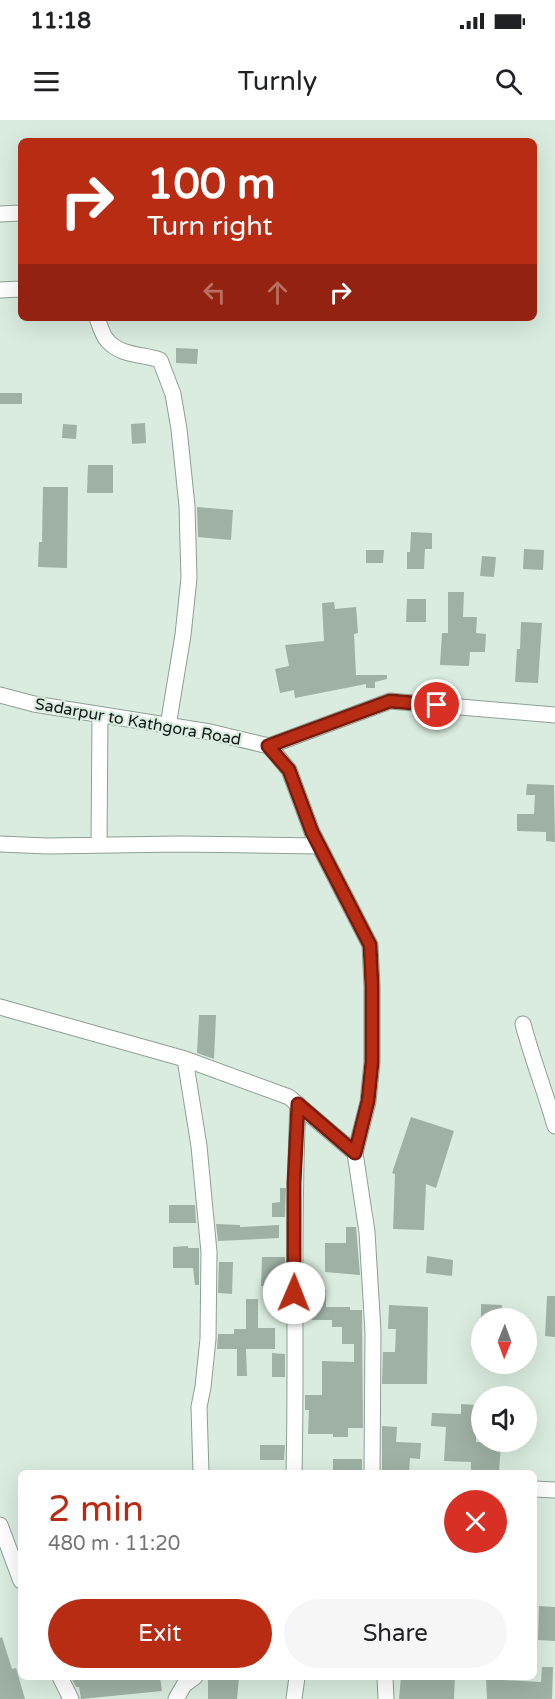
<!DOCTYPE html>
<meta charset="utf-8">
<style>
body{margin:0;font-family:"Varela Round",sans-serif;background:#f6f6f6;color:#202124;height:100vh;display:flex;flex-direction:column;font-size:22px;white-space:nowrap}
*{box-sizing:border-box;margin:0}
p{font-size:20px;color:#757577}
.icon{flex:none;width:33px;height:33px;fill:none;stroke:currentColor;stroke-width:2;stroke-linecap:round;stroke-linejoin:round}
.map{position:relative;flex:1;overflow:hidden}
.details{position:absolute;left:18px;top:1350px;width:519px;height:210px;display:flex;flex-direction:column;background:#fff;border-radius:9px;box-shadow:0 6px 24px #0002}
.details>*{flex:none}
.top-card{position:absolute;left:18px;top:18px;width:519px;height:183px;border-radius:9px;box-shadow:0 6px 24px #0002;background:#b82c14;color:#fff;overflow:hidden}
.needle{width:39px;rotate:181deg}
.tools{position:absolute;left:471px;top:1188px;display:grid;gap:12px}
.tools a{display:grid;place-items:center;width:66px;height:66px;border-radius:50%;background:#fff;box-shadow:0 6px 24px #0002;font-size:30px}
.pin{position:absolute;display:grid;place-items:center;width:51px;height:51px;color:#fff;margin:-26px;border:3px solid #fff;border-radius:50%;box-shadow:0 2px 6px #0007}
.me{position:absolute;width:66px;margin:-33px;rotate:1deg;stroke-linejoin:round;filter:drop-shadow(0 0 4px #0008)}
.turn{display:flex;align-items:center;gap:21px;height:126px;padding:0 30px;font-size:27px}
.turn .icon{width:78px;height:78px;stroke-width:2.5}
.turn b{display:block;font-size:42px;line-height:51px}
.lanes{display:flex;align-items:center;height:57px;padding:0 30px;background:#0003;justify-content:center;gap:30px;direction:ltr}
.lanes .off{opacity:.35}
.round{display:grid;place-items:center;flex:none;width:63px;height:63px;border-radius:32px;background:#f6f6f6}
.overview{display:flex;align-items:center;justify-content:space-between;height:102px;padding:0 30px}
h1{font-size:36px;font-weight:600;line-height:45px;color:#b82c14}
.cta{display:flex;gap:12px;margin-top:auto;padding:12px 30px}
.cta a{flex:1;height:69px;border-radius:36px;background:#b82c14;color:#fff;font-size:24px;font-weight:600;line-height:69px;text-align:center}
.cta a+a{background:#f6f6f6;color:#202124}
.status{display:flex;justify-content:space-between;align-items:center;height:42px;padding:0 30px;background:#fff;direction:ltr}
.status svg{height:16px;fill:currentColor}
header{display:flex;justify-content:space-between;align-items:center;height:78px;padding:0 30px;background:#fff;font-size:27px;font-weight:600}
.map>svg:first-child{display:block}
.building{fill:#9eb1a4}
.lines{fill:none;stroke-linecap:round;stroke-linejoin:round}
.minor-casing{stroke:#8da093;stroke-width:17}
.minor{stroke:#fff;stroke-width:15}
.route-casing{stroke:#781d0d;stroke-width:15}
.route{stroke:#b82c14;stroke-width:10}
.labels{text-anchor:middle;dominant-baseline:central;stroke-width:4.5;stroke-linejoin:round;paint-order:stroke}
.street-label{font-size:16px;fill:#121914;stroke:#d9ecdf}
</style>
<div class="status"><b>11:18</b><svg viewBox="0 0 49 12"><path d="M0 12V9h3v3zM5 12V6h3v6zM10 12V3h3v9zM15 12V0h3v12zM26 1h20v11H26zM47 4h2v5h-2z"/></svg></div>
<header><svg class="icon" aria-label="menu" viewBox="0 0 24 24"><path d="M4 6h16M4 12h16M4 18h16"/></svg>Turnly<svg class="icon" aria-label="search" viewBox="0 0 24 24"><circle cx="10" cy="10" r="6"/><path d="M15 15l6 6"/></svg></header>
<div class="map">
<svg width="555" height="1579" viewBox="0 0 555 1579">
<rect width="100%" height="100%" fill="#d9ecdf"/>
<!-- building -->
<path class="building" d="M176,228l22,1 -1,15 -21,-1z
M0,273h22v11h-22z
M145,303l1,20 -14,1 -1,-20z
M63,304l14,1 -1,14 -14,-1z
M88,345h25v28h-26z
M43,367h25l-1,81 -29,-1 1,-25h3z
M197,387l36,3 -2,30 -33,-3z
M411,412l21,1v16h-7l-1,20h-17v-17h3z
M524,429l20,1 -1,20 -20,-1z
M366,430h18l-1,13h-17z
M482,436l14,1 -2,20 -14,-1z
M448,472h16l-1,25h14l-1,16 10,1 -1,18h-15l-1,14 -29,-1 2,-32h6z
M407,479h19v23h-20z
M334,482l1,7 21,-2 2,26 -4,1 2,41h31v4l-12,3v6h-9v-4l-71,14 -1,-8 -14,3 -5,-24 14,-3 -4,-21 39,-4 -2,-38z
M521,502l21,1 -4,60 -23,-1 2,-33h3z
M527,664l27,1 1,57 -9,-1v-9l-29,-1v-17h17l1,-19h-9z
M199,895h17l-2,44 -17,-6z
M411,997l43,14 -18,57 -10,-4 -2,46 -31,-1 2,-55 -3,-1z
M280,1068h6l-1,29h-13v-14l8,-1z
M169,1085h26l1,18h-27z
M216,1104l24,1v2l39,-2v13l-61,3z
M346,1107h10l4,48 -35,-3v-29h21z
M188,1126v2h11v37h-4l-2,-17h-20v-21z
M427,1136l26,4 -1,16 -26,-3z
M262,1137h23v29h-24z
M219,1142h14l-1,32 -14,-1z
M305,1170h21v17h24v3h12l1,118h-15v9h-15v-3h-25l1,-24h-4v-15h17v-34l32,1v-18h-12v-17h-10v-7h-27z
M547,1176h8v41l-10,-1z
M246,1179h12v29h17v21h-29l1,27h-10v-27h-20l1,-15h16v-5h12z
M481,1184l21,1 -1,13h-20z
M389,1185l39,2 -1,77h-45l1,-32h12l1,-23h-8z
M272,1233l13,1v23h-13z
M461,1284l15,1v37l25,1 -2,30h-28v-11l-27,-1 2,-34 -15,-1 1,-13 29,1z
M382,1306l15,1 -1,15 25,1 -1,16 -10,-1 -1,15 -27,-1z
M260,1325h25l-1,15h-24z
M333,1339h29v14h-29z
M539,1486l16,1v34l-17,-1z
M2,1517l10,32 4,-1 9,31h-25v-61z
M542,1547h11l-1,32h-65l-1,-22h16v3l39,2z
M71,1557h89l2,14 -81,8 -2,-12h-3z
M401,1557h54l-1,22h-55z
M208,1558h31l-2,21h-29z"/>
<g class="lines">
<!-- minor casing -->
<g class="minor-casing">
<path id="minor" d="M0,94l21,-1
M0,170l21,-1
M97,198c3,7 5,17 10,22 13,16 35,14 53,20l13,34 6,35 8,77 2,72 -6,57 -15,91
M0,575l34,9 176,28 59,14 121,-45 165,14
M269,626l20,24 23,62 58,113 2,41v76l-4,40 -13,51 12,79 6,100 -1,141
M0,724l47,2 132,-2 140,2
M99,725l1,-130
M0,887l185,52 104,38 66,56
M523,904c9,34 22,67 32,102
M185,939l14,87 10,106 -1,87 -5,48 -4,20 2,66
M294,1353c3,-123 -2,-246 4,-369
M534,1369l21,1
M0,1405l21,56
M60,1557l11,22
M385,1557l1,22
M176,1579l8,-14 11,-8
M294,1579l3,-22"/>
</g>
<!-- minor -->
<use href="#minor" class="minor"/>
</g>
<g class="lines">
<!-- route casing -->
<g class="route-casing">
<path id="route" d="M294,1173v-110l4,-79 57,49 13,-52 4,-39v-76l-2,-41 -58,-113 -23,-62 -21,-24 122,-45 47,4"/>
</g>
<!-- route -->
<use href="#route" class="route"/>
</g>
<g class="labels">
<!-- street labels -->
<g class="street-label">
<text transform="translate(138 602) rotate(10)">Sadarpur to Kathgora Road</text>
</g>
</g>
</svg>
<div class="tools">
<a><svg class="needle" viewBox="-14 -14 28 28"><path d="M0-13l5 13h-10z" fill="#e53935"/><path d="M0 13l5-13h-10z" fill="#757577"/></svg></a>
<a><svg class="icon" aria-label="sound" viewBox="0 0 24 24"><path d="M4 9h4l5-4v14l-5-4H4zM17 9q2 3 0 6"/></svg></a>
</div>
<div class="pin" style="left:437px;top:585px;background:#d93025"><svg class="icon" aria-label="arrive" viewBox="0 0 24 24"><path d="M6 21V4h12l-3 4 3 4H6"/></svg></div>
<svg class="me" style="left:294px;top:1173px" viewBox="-20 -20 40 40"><circle r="19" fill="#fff"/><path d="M0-13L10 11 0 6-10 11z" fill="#b82c14"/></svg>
<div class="top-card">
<div class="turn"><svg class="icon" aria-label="right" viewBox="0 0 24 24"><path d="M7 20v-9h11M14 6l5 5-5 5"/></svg><div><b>100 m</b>Turn right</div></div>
<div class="lanes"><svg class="icon off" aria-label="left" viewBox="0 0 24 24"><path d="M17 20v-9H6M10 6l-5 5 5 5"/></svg><svg class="icon off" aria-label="ahead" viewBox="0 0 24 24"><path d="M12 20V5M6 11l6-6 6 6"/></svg><svg class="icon" aria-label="right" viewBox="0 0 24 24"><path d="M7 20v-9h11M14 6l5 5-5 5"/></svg></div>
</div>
<section class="details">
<div class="overview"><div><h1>2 min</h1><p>480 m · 11:20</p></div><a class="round" style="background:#d93025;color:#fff"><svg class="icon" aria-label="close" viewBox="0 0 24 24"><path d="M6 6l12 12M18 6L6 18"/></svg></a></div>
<div class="cta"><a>Exit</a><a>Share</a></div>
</section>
</div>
